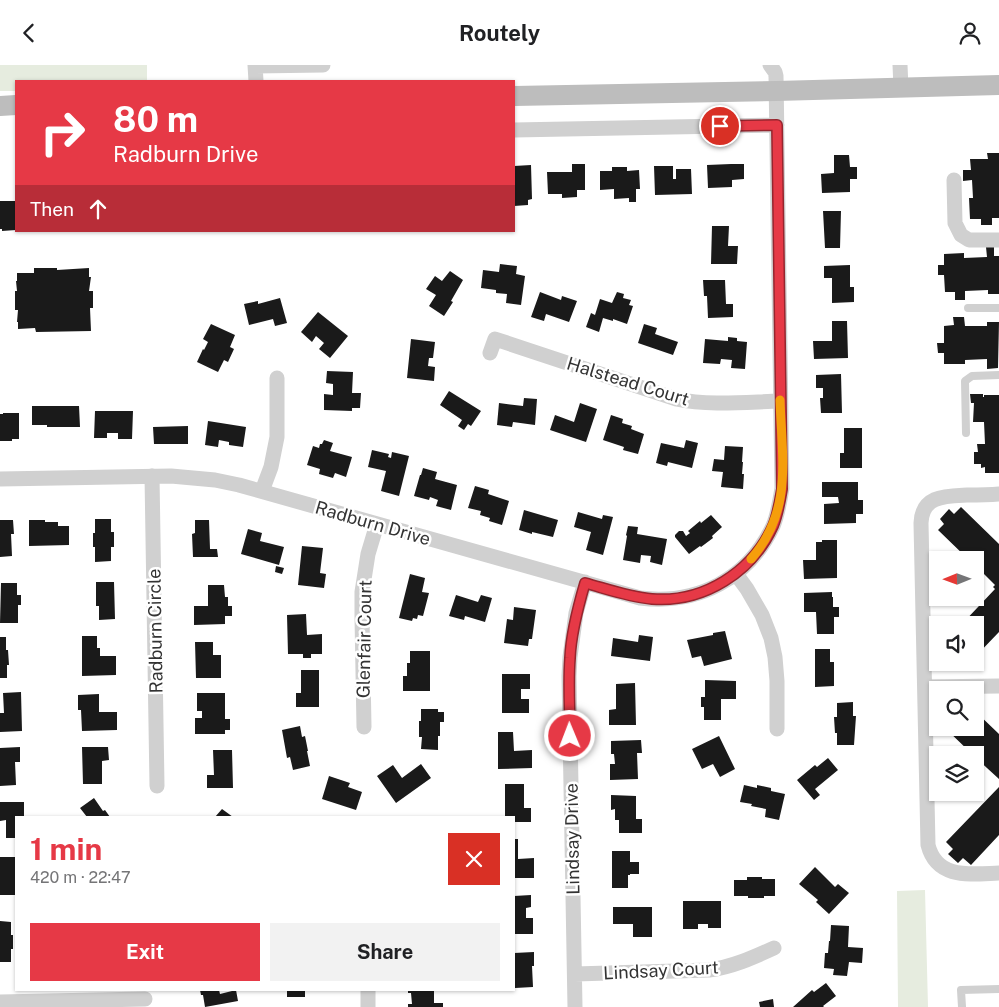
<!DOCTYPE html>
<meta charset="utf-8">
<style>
body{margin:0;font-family:"Public Sans",sans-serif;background:#f2f2f2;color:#202124;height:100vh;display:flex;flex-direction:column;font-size:19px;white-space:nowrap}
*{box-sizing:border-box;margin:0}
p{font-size:16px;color:#757577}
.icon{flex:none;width:28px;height:28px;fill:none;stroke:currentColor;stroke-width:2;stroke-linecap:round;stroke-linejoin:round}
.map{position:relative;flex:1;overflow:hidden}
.details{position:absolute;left:15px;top:751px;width:500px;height:175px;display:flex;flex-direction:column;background:#fff;border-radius:0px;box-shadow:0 1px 4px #0004}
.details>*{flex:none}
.banner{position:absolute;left:15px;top:15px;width:500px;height:152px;border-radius:0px;box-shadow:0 1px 4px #0004;background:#e63946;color:#fff;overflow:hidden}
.needle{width:32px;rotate:269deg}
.buttons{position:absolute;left:929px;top:486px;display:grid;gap:10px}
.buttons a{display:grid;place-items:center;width:55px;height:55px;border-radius:0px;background:#fff;box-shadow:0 1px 4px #0004;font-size:25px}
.pin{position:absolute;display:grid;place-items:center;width:42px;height:42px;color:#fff;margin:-21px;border:2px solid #fff;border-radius:50%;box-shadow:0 1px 5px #0007}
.me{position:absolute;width:55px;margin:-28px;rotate:359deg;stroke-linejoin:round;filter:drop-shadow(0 0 4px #0008)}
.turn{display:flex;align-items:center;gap:18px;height:105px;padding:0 15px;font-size:22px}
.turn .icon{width:65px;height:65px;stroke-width:2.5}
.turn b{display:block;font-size:35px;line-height:42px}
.then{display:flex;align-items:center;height:48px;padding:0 15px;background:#0003;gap:10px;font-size:19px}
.round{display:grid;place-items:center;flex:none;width:52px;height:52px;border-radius:0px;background:#f2f2f2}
.headline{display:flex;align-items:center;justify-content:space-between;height:85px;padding:0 15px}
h1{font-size:30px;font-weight:700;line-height:38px;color:#e63946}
.cta{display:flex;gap:10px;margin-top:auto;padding:10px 15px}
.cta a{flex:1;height:58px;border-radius:0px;background:#e63946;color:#fff;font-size:20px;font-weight:700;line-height:58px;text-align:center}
.cta a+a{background:#f2f2f2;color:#202124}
header{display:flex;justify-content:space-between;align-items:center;height:65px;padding:0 15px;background:#fff;font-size:22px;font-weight:700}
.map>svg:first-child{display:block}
.green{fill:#e6ecdf}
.building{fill:#1a1a1a}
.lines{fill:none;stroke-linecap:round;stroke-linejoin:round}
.service{stroke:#d0d0d0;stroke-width:8}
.minor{stroke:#d0d0d0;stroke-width:15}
.secondary{stroke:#bdbdbd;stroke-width:20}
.route-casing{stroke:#96252e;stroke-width:12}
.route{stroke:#e63946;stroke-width:9}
.slow{stroke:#f59e0b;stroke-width:9}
.labels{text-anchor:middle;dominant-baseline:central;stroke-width:5;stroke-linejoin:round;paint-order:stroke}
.street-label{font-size:18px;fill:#333;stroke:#fff}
</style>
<header><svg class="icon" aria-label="back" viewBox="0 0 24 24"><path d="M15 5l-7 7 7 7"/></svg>Routely<svg class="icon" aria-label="person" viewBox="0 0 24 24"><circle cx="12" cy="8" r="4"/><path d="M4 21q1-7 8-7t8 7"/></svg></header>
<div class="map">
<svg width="999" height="942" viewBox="0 0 999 942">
<rect width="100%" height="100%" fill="#fff"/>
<!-- green -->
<path class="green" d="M0,0h147v16h-131v10h-16z
M925,825l3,117h-30l-1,-116z"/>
<!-- building -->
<path class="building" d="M987,88h12v65h-7v7h-11v-6h-11l-1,-21h4l-1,-18 -9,1v-11h8l-1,-11h18z
M834,90h15l1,12h7v12h-7v13l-28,1 -1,-19 13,-1z
M572,99h13v26h-8v7l-15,1v-4h-14l-1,-22h25z
M731,99h13v15l-12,1v7l-24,1 -1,-23z
M531,100l1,34 -4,1v5l-14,1v-40z
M654,101h19v13h3v-10h15l1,25 -37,1z
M612,102h15v4l12,-1 1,19h-4v13h-7v-4l-15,1v-10l-14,1v-19h12z
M0,136h16v29l-14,1v-2h-2z
M823,146h18l-1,37h-15z
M712,161h17l-1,20h10l-1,18h-26z
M986,182h8v9h5v38h-11v-4l-23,1v9h-10v-8h-10l-1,-17h-6v-10h6v-11l20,-1v5l23,-1z
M500,199l17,2 -1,8 9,2 -4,29 -15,-2 1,-9 -11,-1v-3l-15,-2 2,-18 16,2z
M850,200v22h4v15l-22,1v-25h-8v-12z
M34,203h23v2l32,-2v9h2l-2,14h4v17h-3l1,23 -55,1 -1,-4 -17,1v-7h-1l1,-12h-3v-19h2l-1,-10h1v-8h17z
M450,206l13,9 -12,21 2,1 -9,14 -15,-10 7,-11 -10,-6 9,-13 7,5z
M703,215h22l1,24h7v13l-25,1 -1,-22h-3z
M540,227l21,8 1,-4 15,5 -8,21 -23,-8 -2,7 -13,-4z
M617,227l7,2 -1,4 8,2 -2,5 4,1 -6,18 -14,-5v2l-10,-3 -4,14 -13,-5 5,-14 4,2 5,-16 12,4z
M280,233l7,25 -12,3 -2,-7 -24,6 -5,-21 14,-3v3z
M318,247l30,24 -18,22 -11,-9 5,-6 -8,-7 -4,6 -11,-10z
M953,252h11l1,9h22v-4h12l-1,46 -11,1v-10l-22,1v4h-21v-11h-6l-1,-10h7v-17l10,-1z
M832,256h15l1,37 -34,1 -1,-18h19z
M211,259l24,11 -5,12 4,2 -6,13 -4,-2 -6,12 -21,-10 6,-13 1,1 4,-8 -5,-3z
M644,259l13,4 -2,6 23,8 -5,13 -35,-12z
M728,272l9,1v3l10,1 -2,27 -14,-1 1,-8 -11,-1 -1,5 -17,-1 2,-24 23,2z
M411,274l24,3 -2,16h-4l-1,8 7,1 -1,14 -27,-3z
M327,306l26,1 -1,21h9l-1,15h-8v3l-28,-1v-16l9,1v-11l-7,-1z
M841,309l1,39h-21l-1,-15h3v-10h-7v-13z
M449,326l32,20 -10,15 -3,-2 -4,6 -6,-4 4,-6 -22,-15z
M970,329h13v3h1v-2h15v78h-14v-6l-4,1v-4h-7v-12h4l-1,-8h8l-1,-22h-11l1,-19h-3z
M524,333l13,1 -2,26 -22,-3 -1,5 -15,-2 2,-22 24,3z
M580,338l17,6 -11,33 -36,-12 5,-15 19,7z
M32,341h47l1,21h-33v-2h-15z
M95,346h38l-1,28h-14v-6h-11v5h-13z
M3,348h16v26h-7v2h-12v-27h3z
M611,350l12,4 -1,4 10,3 -1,3 13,5 -6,20 -15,-4 1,-3 -21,-7z
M208,356l38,6 -3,20 -14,-2v-3l-10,-2 -1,7 -13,-2z
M188,361v18h-34l-1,-17z
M844,363h18v40h-22v-15h4z
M324,375l9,3 -3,8 22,6 -6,20 -11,-4 -2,5 -14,-4 1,-5 -13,-4 6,-19 6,2 1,-4h2z
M686,375l12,3 -6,25 -24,-6 -1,4 -11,-3 5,-20 23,5z
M725,381l18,1 -1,15h1l-1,12h2l-1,15 -22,-2 2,-15 -11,-1 2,-12 10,1z
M372,385l17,4 -1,3 3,1 1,-6 17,4 -10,40 -18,-5 5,-20 -18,-4z
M423,403l14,4 -2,7 22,6 -6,25 -15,-4 2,-6 -8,-3 -1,3 -15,-4 6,-21h1z
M822,417h36v18h5v14h-7v9l-32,1v-20l15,-1 -1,-6h-16z
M475,421l14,4 -1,4 21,7 -7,24 -13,-4 1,-3 -10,-3 1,-4 -13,-3z
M961,442l38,37v88l-24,25v-32h-14l34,-36 -2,-2 2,-2 -20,-20v-5h-6l-31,-30 6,-6 -4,-5 9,-10 5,5z
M524,445l34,10 -5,17 -21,-5v2l-13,-4z
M578,447l24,7 1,-4 10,2 -10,38 -17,-5 5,-18 -17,-5z
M711,450l11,12 -10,9 1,2 -12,9 -1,-1 -11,8 -14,-17v-2l4,-4h4l3,5 4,-3 -2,-2 12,-10 1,2z
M95,454h16v13h3v15h-3v14l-16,1v-15h-2v-14h2z
M0,455h13l1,14h-3l1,22 -12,1z
M29,455h16v2h13v4h11v19l-40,1z
M195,455h14l1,29h7l1,8h-25l-1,-23 3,-1z
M628,461l10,1 -1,7 30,5 -5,26 -12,-3 1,-6 -10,-1 -1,8 -17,-3 4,-24 -1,-1z
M248,464l14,4 -2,8 24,6 -5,18 -38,-11z
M822,475h15v38l-33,1 -1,-19h13v-18h6z
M302,481l21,2 -3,25 6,1 -2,14 -26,-3z
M276,501l8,2 -2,6 -7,-2z
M410,509l15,4 -3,14 7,1 -6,23 -5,-1 -1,4 -4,-1 -1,3 -13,-3z
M96,517h18l1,37 -16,1v-14h-3z
M1,518h16v12h4v10h-3v18h-18z
M208,520h16l1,12h3v9h4v10h-7v8l-31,1v-19h14z
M832,527v5h1v10h6v10h-5v17h-17l-1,-22h-12v-19z
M456,530l22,7 3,-7 11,3 -7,24 -20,-6 -1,4 -15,-4z
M514,542l22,3 -4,29h-3l-1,7 -24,-3 3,-24 6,1z
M306,549l1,21 15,-1v20h-11v4h-8v-4h-15l-1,-39z
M725,566l7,28 -28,7 -3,-10 -9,2 -5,-18 26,-5v-2z
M639,570l14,2 -3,24 -39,-5 2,-18 25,4z
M82,571h15v12h3v8h16v19l-34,1z
M0,572h6v13h2l1,15h-2v13h-7z
M195,577h18v13h8v23h-25z
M815,584h15v13h4v24l-19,1z
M410,586h20v40h-27v-15h4v-13h3z
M301,605h18v37h-23v-14h5z
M502,609h28v15h-9v10h8v14h-27z
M705,615l31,1v18h-15v21h-17v-13h-3v-10h4z
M635,618l1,42h-27v-15l7,-1v-25z
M21,627l1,39 -22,1v-19h4l-1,-20z
M197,628h28v26h5v11h-5v4h-30v-16h7v-7h-5z
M99,629v18h18v18l-35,1 -1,-21h-3v-15z
M853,637v14h3l-2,29h-17v-12h-2l-1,-16h3v-14z
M421,644h17v3h6v10h-4v14h-2v14l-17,-1 1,-12h-3v-16h2z
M975,646l24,23v45l-24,-22v-2h-2l-29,-28h31z
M300,661l2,11 3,-1 3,15h-1l3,15 -17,4 -3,-13 -3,1 -5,-28z
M498,667h15l1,19 18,-1v18l-34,1z
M719,671l16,33 -15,8 -7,-13 -11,5 -10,-20z
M641,675l1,13h-5l1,26 -28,1v-16h5l-1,-10h-3v-13z
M20,682v15h-5l1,23 -16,1v-38z
M82,682h26l1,13 -7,1v23h-19z
M213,685h19l1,38h-26v-13h7z
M828,693l10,12 -23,19 5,6 -6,5 -17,-20 18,-15 2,2z
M421,699l10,14 -35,25 -19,-27 16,-11 9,13z
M329,711l21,7 -2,4 14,5 -6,18 -34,-11z
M505,719h19v24h7v14h-17v-5h-9z
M744,720l13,3v-3l14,3v3l14,3 -6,26 -14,-3 1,-8 -15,-3 1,-2 -12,-2z
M999,722v48l-28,30 -8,-7 -5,5 -10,-9 5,-5 -7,-7z
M611,730l25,1v23h6v14h-23v-13h-4v-11l-4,1z
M94,733l9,13 2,-1 5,7h-23l-7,-9z
M0,737h24v15h-8v21h-10v-18l-6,1z
M222,744l11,8h-18z
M514,774h4v20l16,-1v20h-20z
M612,786h18v11h9v12h-9v1h-2v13h-16z
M0,792h16v38h-16z
M815,802l20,20 3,-3 11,9 -20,21 -13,-12 2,-2 -19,-16z
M747,812h15v2h13v17h-11v2h-16v-2h-14v-16h13z
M531,830v12l-5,1v10h7v16h-19v-38z
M683,836h38v27h-13v-4h-10v5h-15z
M613,842h39v30h-19v-13h-20z
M0,856l11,1v13h2v14h-2v13h-11z
M831,860l18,1 -1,21 15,1 -1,15 -13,-1 -2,14 -14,-1 1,-6 -10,-1 1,-15h3l1,-12h1z
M534,887v14h-2l1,21 -18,1 -1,-35z
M826,918l10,13 -13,10 1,1h-31l19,-17 2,2z
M200,925h19l1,4 16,-4 2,11 -33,6 -2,-12h-2z
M287,925h18v7h-18z
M408,925h26v13h9v4h-35v-3h4l-1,-11h-3z
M773,934l1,8h-14l-1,-5z"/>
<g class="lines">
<!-- service -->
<path class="service" d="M968,243h31
M966,368l-1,-52 7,-5 27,-1
M962,942l-1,-17 38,-1"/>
<!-- minor -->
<path class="minor" d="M255,0l1,16
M900,0l1,23
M255,1l68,-1
M514,65l263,-5
M954,115l1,43 6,12 8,5h30
M490,288l5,-14 181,60c34,7 70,3 104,2
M152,411l5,310
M0,414l171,-3 44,4 24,5 401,113c58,7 108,-19 133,-72 5,-12 7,-25 9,-38l-6,-412 -1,-4 -5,-7
M262,426l9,-24 6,-30v-59
M999,429c-11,1 -22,1 -32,1 -21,1 -45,0 -46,28l7,322c9,35 43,29 71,28
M736,509l11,15 15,26 9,23 4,19 2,24v48
M925,622l74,-1
M364,662l-2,-110v-25l6,-38 9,-30
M575,909l134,-4c23,-3 43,-12 65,-22
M368,925v17
M0,937l145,-3
M575,942l-6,-331 1,-19 6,-44 9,-31"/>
<!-- secondary -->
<path class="secondary" d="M514,31l262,-5 223,-6
M0,41l16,-1"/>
</g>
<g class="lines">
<!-- route casing -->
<g class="route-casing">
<path id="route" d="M570,671c0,-26 -2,-52 0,-78 1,-25 8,-51 15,-75 22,6 44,14 67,16 52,4 100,-27 121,-73 5,-12 7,-25 9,-37l-5,-364 -57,1"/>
</g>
<!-- route -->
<use href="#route" class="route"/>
<!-- slow -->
<path class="slow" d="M751,494c42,-48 31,-100 29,-159"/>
</g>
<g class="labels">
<!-- street labels -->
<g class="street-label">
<text transform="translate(628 316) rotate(17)">Halstead Court</text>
<text transform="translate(373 458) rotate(16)">Radburn Drive</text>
<text transform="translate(155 566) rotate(-91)">Radburn Circle</text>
<text transform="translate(364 574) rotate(-89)">Glenfair Court</text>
<text transform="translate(572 774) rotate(-91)">Lindsay Drive</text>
<text transform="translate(661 905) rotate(-3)">Lindsay Court</text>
</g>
</g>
</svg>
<div class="buttons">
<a><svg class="needle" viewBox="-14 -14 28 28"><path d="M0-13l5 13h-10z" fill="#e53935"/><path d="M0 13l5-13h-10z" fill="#757577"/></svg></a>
<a><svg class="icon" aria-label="sound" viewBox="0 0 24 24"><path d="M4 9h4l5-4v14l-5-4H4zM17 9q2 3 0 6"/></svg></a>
<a><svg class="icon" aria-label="search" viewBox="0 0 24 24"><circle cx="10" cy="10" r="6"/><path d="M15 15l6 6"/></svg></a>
<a><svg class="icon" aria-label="layers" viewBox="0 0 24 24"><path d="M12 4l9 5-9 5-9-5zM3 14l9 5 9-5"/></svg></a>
</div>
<div class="pin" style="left:720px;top:61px;background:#d93025"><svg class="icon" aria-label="arrive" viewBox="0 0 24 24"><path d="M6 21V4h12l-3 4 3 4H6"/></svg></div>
<svg class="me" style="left:570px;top:671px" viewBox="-20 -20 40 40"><circle r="17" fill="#e63946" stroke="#fff" stroke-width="3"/><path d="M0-11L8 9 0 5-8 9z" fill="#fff"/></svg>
<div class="banner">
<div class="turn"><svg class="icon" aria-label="right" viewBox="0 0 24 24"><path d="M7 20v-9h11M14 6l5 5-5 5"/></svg><div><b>80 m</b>Radburn Drive</div></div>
<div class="then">Then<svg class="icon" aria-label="ahead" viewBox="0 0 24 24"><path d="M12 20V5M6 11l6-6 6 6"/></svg></div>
</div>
<section class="details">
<div class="headline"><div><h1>1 min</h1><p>420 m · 22:47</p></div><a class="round" style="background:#d93025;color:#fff"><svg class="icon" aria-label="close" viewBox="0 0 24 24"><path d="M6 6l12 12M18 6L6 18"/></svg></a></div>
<div class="cta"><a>Exit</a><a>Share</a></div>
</section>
</div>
